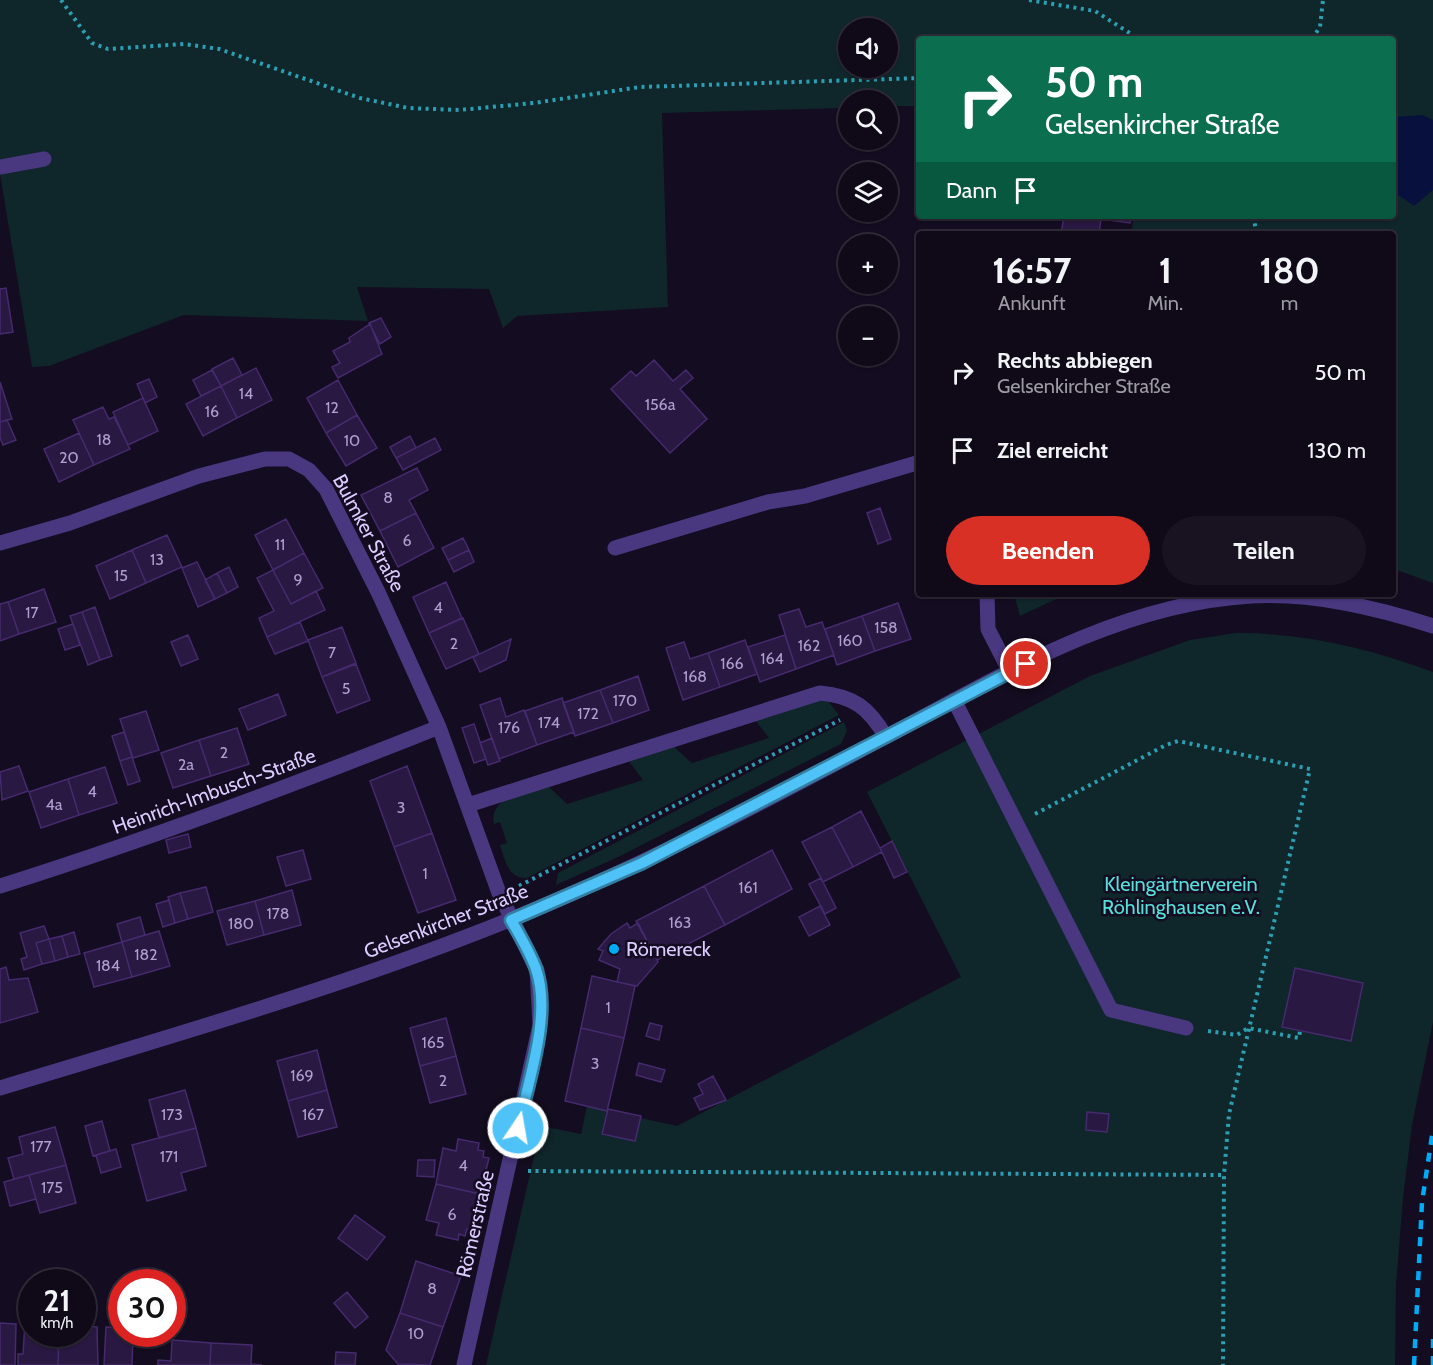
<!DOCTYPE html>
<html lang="de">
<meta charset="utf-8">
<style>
body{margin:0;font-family:Cabin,sans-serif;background:#181221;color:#f1f3f6;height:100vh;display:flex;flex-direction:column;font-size:22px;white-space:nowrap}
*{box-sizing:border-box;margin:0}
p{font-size:20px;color:#9b9aa2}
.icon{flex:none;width:33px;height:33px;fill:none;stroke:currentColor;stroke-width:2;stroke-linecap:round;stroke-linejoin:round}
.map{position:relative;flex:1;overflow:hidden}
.panel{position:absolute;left:916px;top:231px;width:480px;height:366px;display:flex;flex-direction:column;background:#0f0918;border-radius:6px;box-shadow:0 2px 4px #0004,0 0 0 2px #2f2a37}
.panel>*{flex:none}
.top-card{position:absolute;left:916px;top:36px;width:480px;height:183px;border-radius:6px;box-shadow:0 2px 4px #0004,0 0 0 2px #2f2a37;background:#0b6e4f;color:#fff;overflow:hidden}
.buttons{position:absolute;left:838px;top:18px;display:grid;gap:12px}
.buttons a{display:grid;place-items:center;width:60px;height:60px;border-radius:50%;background:#0f0918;box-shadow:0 2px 4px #0004,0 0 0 2px #2f2a37;font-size:30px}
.speed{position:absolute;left:18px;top:1269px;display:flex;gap:12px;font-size:30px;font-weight:700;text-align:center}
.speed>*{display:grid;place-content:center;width:78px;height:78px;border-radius:50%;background:#0f0918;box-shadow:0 2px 4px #0004,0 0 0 2px #2f2a37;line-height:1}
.speed small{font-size:15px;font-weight:400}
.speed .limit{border:9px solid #d22;background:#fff;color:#111}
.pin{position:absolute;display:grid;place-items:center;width:51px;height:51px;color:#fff;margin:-26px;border:3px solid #fff;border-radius:50%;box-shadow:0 2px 6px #0007}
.me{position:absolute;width:66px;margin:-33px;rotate:12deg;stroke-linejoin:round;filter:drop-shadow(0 0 4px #0008)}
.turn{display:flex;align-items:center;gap:21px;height:126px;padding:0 30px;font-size:27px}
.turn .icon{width:78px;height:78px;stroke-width:2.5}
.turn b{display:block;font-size:42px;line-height:51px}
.then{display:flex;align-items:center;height:57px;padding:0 30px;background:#0003;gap:12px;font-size:22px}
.eta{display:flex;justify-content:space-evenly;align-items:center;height:102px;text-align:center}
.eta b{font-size:36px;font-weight:700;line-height:42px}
.action{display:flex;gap:12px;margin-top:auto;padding:12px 30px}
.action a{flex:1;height:69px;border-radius:36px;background:#d93025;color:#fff;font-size:24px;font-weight:700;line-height:69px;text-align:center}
.action a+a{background:#181221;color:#f1f3f6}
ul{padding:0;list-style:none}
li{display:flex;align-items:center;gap:18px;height:78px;padding:0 30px}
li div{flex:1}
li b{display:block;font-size:22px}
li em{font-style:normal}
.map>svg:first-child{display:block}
.green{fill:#0f262a;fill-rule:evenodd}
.water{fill:#08113d}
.building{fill:#291841;stroke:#452a6e;stroke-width:1.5}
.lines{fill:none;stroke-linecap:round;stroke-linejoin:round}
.path{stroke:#2c9fb3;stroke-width:4;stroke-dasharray:3 4.5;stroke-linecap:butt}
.service{stroke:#493780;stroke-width:15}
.minor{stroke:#493780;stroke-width:15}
.rail{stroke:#00abf6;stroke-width:4.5;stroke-dasharray:9 8;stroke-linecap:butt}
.route-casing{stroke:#337fa1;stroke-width:15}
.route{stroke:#4fc3f7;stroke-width:10}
.poi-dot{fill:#00abf6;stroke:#140c20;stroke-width:2}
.labels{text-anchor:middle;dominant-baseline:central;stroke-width:5;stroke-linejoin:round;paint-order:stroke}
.number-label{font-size:16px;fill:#af9ed0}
.street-label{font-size:20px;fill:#dccbff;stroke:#140c20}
.park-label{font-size:20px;fill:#56e0da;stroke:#140c20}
.poi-label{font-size:20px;fill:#dccbff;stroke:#140c20;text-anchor:start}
</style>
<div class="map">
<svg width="1433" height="1365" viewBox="0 0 1433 1365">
<rect width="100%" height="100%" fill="#140c20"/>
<!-- green -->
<path class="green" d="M0,0h1433v583l-39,-14v-335h-263l3,-18h260v-177h-474l-1,67h-31v-6h-39v8l-187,5 6,194 -151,9 -14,12 -14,-39 -132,-2 11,34 -184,-6 -135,51 -17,1 -32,-193zM849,28h39v40h-39z
M1014,594h53l-47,22z
M1235,633c70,0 133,15 198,39v350l-21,103 -9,73 -7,86 -1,81h-909l55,-239 40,8 6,-28 90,20 284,-149 -94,-185 223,-116 100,-36z
M817,700l11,1 11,14 -312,163c-19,1 -22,-18 -27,-33l7,-2 -7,-21 -6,2c-6,-28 34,-32 54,-38l19,18 76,-24 -15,-20 45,-14 19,17 77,-25 -14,-18z
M844,722l3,9 -6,13 -223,113 -62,28 2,-12z"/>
<!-- water -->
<path class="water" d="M1423,115l10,5v70l-19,16 -20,-14v-75z"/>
<!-- building -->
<path class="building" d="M1064,216h67l-1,7 -29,-4 -2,15h-38z
M6,288l7,44 -13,2v-45z
M381,318l10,19 -11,7 -11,-21z
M370,324l12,30 -44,24 -6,-11 8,-4 -7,-12 17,-9 -1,-4z
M233,358l9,17 -21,11 -9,-17z
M654,360l19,21 13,-11 7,8 -13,11 27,30 -37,34 -59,-64 20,-18 5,5z
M256,368l16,32 -35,18 -16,-32z
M212,370l9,16 -20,10 -8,-16z
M149,379l8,18 -12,6 -8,-19z
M338,380l19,35 -31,18 -19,-35z
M0,382l12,37 -12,3z
M221,386l16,32 -34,18 -17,-32z
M143,398l15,33 -30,14 -15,-33z
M103,407l6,12 5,-2 16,32 -36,16 -21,-45z
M357,415l20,33 -31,18 -20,-33z
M7,420l9,20 -13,5 -3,-7v-16z
M79,433l15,32 -35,17 -15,-33z
M410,436l6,12 -20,10 -6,-11z
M435,438l6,12 -38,20 -7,-12z
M417,468l11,22 -19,10 7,13 -36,18 -19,-36z
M880,508l11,31 -13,5 -11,-31z
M416,513l18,35 -36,19 -18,-36z
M286,519l18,34 -31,17 -18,-35z
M167,535l15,32 -36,16 -14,-33z
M463,538l6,12 -21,10 -6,-12z
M132,550l14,33 -36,16 -14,-33z
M469,550l5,12 -20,10 -6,-12z
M304,553l19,35 -32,16 -18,-34z
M197,562l18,37 -17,8 -16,-39z
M229,567l9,20 -11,6 -10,-20z
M273,570l18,34 25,-13 9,19 -58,27 -8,-19 15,-7 -17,-33z
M217,573l10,20 -12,6 -10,-19z
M446,582l16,36 -33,15 -16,-36z
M44,589l12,33 -37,12 -11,-32z
M8,602l11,32 -19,7v-37z
M898,603l13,36 -36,12 -13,-35z
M95,607l17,49 -12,4 -18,-48z
M799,609l7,18 16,-5 12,33 -38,14 -17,-54z
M82,612l18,48 -12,5 -18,-49z
M862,616l13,35 -38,14 -12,-36z
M463,618l16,36 -33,15 -17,-36z
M300,622l8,19 -33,13 -8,-17z
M73,624l7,21 -15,5 -7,-21z
M342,627l14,36 -34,14 -14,-37z
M188,635l10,24 -17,7 -10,-24z
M785,635l11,34 -36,13 -12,-35z
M511,639l-5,21 -26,12 -7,-15z
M745,640l12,34 -37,13 -12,-34z
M684,642l6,17 18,-6 12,34 -37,13 -17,-52z
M356,664l14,36 -33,13 -15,-36z
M638,676l11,34 -36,13 -13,-33z
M600,690l13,33 -38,13 -12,-33z
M278,694l8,21 -38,15 -9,-21z
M500,698l6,19 18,-7 13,35 -38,14 -19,-54z
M562,698l12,34 -37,13 -12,-34z
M146,711l13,39 -26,8 -13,-39z
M474,724l12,35 -12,4 -12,-35z
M237,728l12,36 -38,12 -12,-36z
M124,732l8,25 -12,4 -8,-25z
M492,738l8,23 -12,4 -8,-22z
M199,740l12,36 -38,12 -12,-35z
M132,757l8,24 -12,4 -8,-24z
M19,766l9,25 -26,9 -2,-28z
M407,766l25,67 -38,14 -24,-66z
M105,767l12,36 -38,12 -11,-36z
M68,779l11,36 -38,13 -12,-36z
M861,811l21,41 -29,15 -21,-40z
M832,827l21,40 -30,15 -21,-40z
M432,833l24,67 -38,13 -24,-66z
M188,834l3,13 -22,6 -3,-13z
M892,841l15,31 -13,6 -14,-30z
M303,850l8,29 -25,7 -9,-29z
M772,850l20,39 -67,36 -21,-39z
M821,878l15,30 -11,6 -16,-30z
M704,886l21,39 -68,35 -21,-39z
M206,887l7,25 -25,7 -8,-26z
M292,890l9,35 -37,10 -9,-34z
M180,893l8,26 -13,4 -7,-26z
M169,900l6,23 -12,4 -7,-23z
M255,901l9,34 -37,10 -10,-34z
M820,906l10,19 -21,11 -10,-19z
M140,917l5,18 -23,7 -5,-18z
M627,923l3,5 8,-5 20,39 -21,24 -20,-4 3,-13 -21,-9 4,-9 -5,-2 13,-15z
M44,926l5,13 -13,4 6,21 -18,6 -3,-11 6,-2 -7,-24z
M159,931l11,35 -38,11 -10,-35z
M74,932l6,22 -12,3 -6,-21z
M62,936l6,21 -13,4 -6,-22z
M49,939l6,22 -13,3 -6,-21z
M122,942l10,35 -38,10 -10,-34z
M6,967l3,13 19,-2 10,34 -38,11v-54z
M1295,968l68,15 -12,58 -69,-14z
M592,976l43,10 -11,52 -43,-10z
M446,1018l10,38 -36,10 -10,-38z
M650,1023l12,3 -3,14 -13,-4z
M581,1028l43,10 -17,73 -42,-10z
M317,1050l10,40 -39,11 -11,-40z
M456,1056l10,38 -36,9 -10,-37z
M639,1063l26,7 -4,12 -25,-7z
M713,1076l13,24 -26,10 -6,-12 9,-4 -5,-10z
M185,1090l11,38 -37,10 -10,-38z
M327,1090l10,37 -39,10 -10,-36z
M608,1109l33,7 -6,25 -33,-7z
M1087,1112l22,2 -2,18 -21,-2z
M102,1121l8,30 -17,5 -8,-30z
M55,1127l11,38 -52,14 -6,-21 15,-4 -4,-17z
M196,1128l10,38 -25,7 5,17 -39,11 -15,-56z
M458,1139l21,4 -1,7 6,1 -1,6 6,1 -9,36 -44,-10 7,-36 13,3z
M116,1149l5,18 -20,6 -5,-18z
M418,1160h17l-1,17 -17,-1z
M66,1165l10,38 -36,10 -11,-38z
M29,1175l7,24 -26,7 -6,-24z
M436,1184l44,10 -7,37 -6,-2 -2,7 -6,-2 -1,6 -22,-5 3,-12 -13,-3z
M355,1215l30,22 -18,23 -29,-22z
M416,1261l45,15 -18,51 -43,-14z
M347,1292l21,25 -13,11 -21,-25z
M400,1313l43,14 -13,38 -32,-1 -12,-14z
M0,1323l16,1 -1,41h-15z
M25,1323h7v11h27l-1,31h-40v-11h5z
M82,1326l15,1 1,38h-40l1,-31h23z
M106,1327l16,1v6h11l-1,31h-28z
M172,1340l39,3 -1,22h-52v-5l13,1z
M211,1343l41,2 -1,19 11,1h-52z
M336,1352l20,1 -1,12h-20z"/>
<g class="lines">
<!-- path -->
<path class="path" d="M61,0l31,43 16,6 76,-5 35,5 141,49 48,10 51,2 75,-7 106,-16 280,-9
M1029,0l66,11 44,28
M1312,39l8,-12 3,-27
M1253,216l4,18
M1035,814l131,-69 12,-4 132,28 -81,345 -5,61 -1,190
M519,886l321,-166
M1208,1031l29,4 11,-7 51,10 1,-7
M528,1171l696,4"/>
<!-- service -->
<path class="service" d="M615,548l153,-46 37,-6 115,-34
M987,594l1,35 22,43
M954,700l157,310 75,18"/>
<!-- minor -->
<path class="minor" d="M0,167l44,-8
M0,543l70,-20 129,-47 66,-17h24l20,11 17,19 53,105 60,133 60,166 38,77 3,55 -76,340
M468,805l352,-112c34,3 49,15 66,44
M0,886c149,-47 294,-101 439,-159
M0,1088c187,-57 375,-110 555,-187 112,-48 218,-104 325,-161 117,-62 236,-136 371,-144 62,-3 123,11 182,30"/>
<!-- rail -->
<path class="rail" d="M1414,1365l8,-163 11,-73
M1433,1365v-29"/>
</g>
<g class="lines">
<!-- route casing -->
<g class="route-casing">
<path id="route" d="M518,1128c10,-46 34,-113 18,-159 -6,-17 -16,-33 -25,-49l131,-57 384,-199"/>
</g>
<!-- route -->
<use href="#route" class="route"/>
</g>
<!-- markers -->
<circle class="poi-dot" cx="614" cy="949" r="6"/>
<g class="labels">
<!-- number labels -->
<g class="number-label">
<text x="246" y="393">14</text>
<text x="660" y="404">156a</text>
<text x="332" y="407">12</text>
<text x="212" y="411">16</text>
<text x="104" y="439">18</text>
<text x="352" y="440">10</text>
<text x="69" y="457">20</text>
<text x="388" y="497">8</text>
<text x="407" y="540">6</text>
<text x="280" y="544">11</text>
<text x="157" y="559">13</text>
<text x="121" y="575">15</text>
<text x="298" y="579">9</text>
<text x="438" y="607">4</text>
<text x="32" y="612">17</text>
<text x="886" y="627">158</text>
<text x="850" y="640">160</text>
<text x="454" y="643">2</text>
<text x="809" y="645">162</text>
<text x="332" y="652">7</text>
<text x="772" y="658">164</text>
<text x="732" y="663">166</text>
<text x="695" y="676">168</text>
<text x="346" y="688">5</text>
<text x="625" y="700">170</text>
<text x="588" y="713">172</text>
<text x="549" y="722">174</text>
<text x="509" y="727">176</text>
<text x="224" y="752">2</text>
<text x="186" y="764">2a</text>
<text x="92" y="791">4</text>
<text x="54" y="804">4a</text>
<text x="401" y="807">3</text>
<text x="425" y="873">1</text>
<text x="748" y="887">161</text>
<text x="278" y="913">178</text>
<text x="680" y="922">163</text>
<text x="241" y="923">180</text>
<text x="146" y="954">182</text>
<text x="108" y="965">184</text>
<text x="608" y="1007">1</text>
<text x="433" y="1042">165</text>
<text x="595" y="1063">3</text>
<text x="302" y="1075">169</text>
<text x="443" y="1080">2</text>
<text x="172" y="1114">173</text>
<text x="313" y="1114">167</text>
<text x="41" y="1146">177</text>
<text x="169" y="1156">171</text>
<text x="463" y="1165">4</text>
<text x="52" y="1187">175</text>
<text x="452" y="1214">6</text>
<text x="432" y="1288">8</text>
<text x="416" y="1333">10</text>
</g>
<!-- street labels -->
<g class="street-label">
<text transform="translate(369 533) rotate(62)">Bulmker Straße</text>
<text transform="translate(214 791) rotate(-20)">Heinrich-Imbusch-Straße</text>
<text transform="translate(446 921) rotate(-21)">Gelsenkircher Straße</text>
<text transform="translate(475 1224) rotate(-77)">Römerstraße</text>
</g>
<!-- park labels -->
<g class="park-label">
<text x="1181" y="884">Kleingärtnerverein<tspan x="1181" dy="23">Röhlinghausen e.V.</tspan></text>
</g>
<!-- poi labels -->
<g class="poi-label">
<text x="626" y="949">Römereck</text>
</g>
</g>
</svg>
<div class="buttons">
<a><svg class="icon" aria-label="sound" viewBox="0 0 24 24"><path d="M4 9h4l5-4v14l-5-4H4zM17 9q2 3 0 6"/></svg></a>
<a><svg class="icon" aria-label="search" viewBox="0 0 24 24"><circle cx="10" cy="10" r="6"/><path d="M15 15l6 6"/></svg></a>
<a><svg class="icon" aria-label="layers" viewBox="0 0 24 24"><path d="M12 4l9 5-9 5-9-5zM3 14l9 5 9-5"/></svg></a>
<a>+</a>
<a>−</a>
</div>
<div class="speed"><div>21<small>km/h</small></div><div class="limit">30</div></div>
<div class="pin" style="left:1026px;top:664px;background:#d93025"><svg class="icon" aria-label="arrive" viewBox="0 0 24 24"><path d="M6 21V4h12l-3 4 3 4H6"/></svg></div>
<svg class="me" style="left:518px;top:1128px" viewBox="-20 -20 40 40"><circle r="17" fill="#4fc3f7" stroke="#fff" stroke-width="3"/><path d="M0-11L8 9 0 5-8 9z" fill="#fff"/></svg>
<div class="top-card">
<div class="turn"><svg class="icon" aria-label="right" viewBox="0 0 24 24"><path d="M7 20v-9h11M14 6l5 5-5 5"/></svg><div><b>50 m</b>Gelsenkircher Straße</div></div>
<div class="then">Dann<svg class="icon" aria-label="arrive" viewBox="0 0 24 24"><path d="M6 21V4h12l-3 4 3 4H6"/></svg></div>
</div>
<section class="panel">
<div class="eta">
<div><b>16:57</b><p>Ankunft</p></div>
<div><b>1</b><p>Min.</p></div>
<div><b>180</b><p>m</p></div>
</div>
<ul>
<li><svg class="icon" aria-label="right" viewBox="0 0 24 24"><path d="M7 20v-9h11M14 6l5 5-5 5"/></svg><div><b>Rechts abbiegen</b><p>Gelsenkircher Straße</p></div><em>50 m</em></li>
<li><svg class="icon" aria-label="arrive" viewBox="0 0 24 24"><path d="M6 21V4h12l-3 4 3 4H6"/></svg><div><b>Ziel erreicht</b></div><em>130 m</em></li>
</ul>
<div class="action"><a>Beenden</a><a>Teilen</a></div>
</section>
</div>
